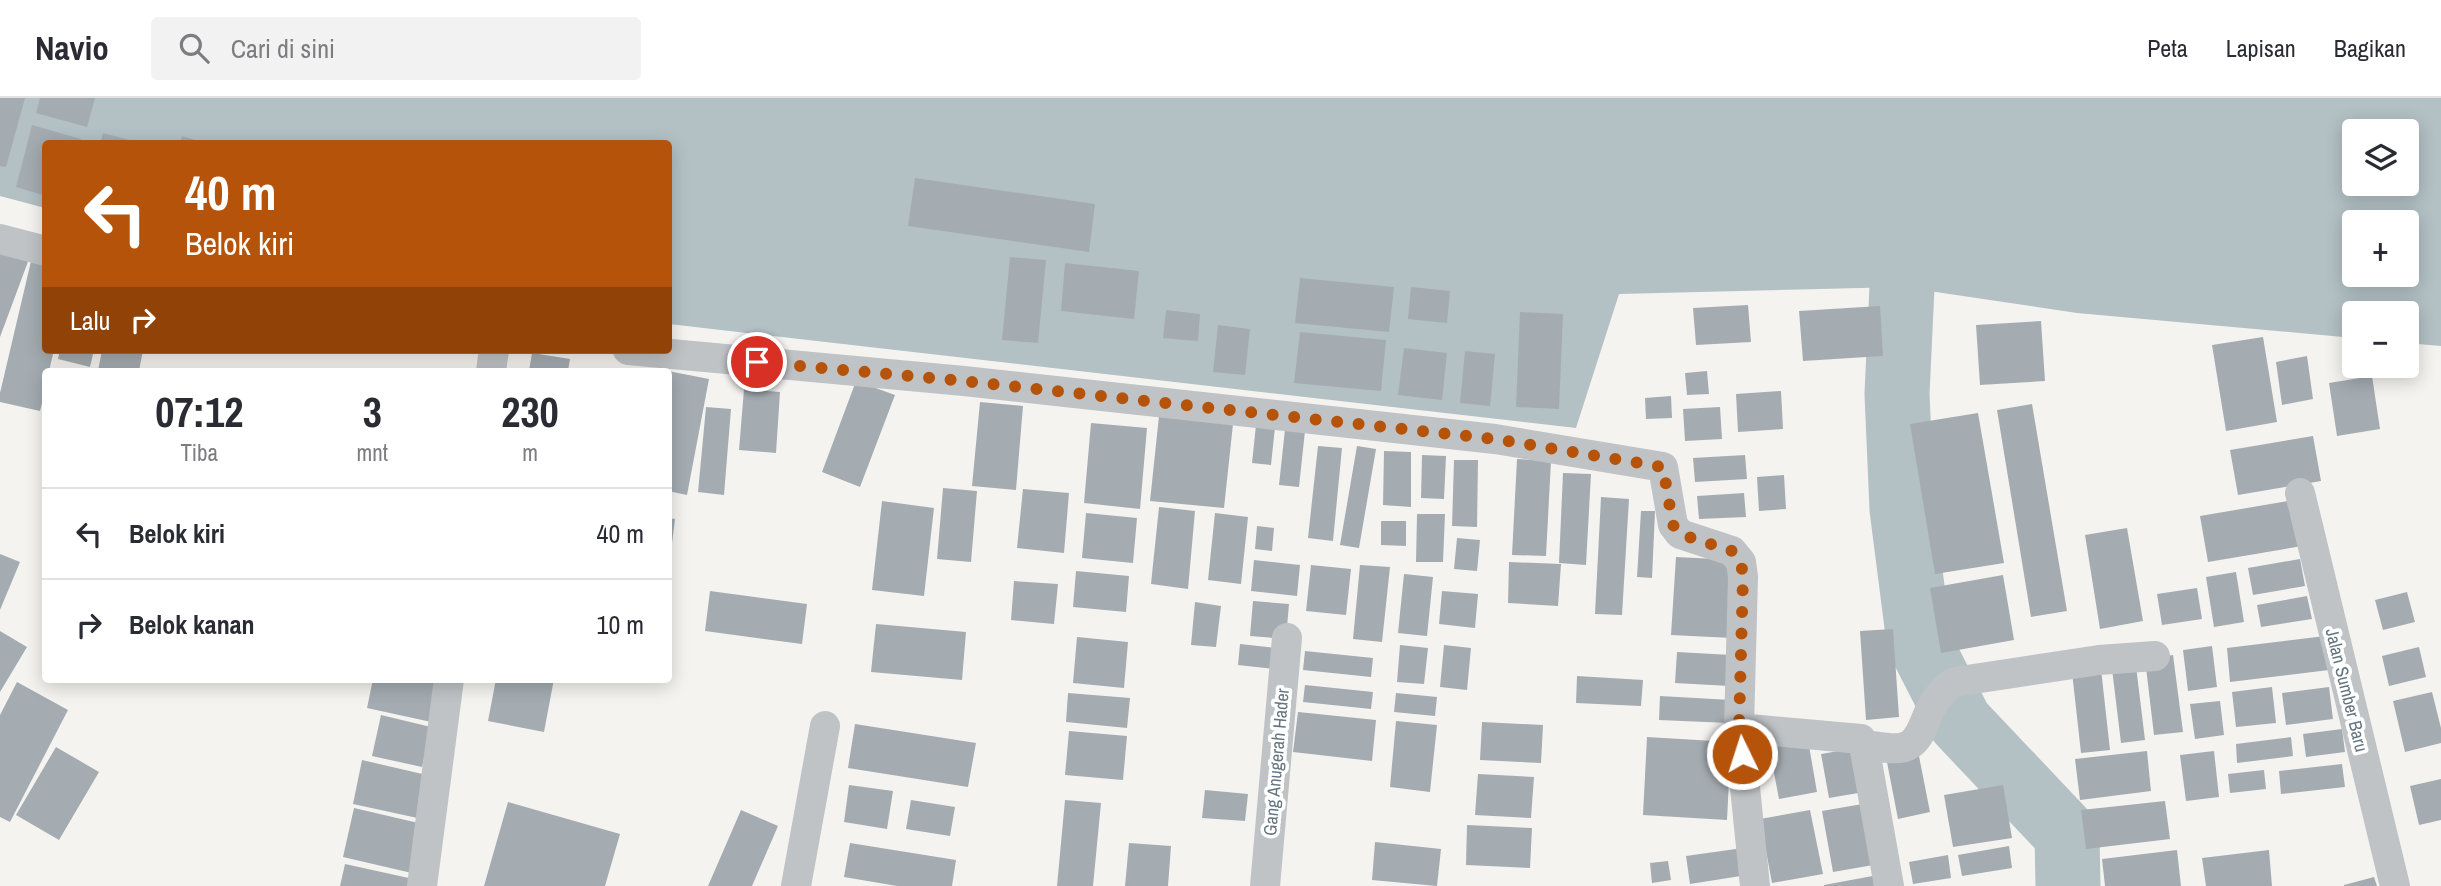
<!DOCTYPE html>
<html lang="id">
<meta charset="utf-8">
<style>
body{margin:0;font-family:"Archivo Narrow",sans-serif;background:#f2f2f3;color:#2b2b33;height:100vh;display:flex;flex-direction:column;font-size:26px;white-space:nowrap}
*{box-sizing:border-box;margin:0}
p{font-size:23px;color:#7c7c81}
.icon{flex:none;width:38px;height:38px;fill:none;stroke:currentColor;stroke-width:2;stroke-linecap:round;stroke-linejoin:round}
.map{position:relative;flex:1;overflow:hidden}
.sheet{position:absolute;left:42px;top:270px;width:630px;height:315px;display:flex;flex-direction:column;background:#fff;border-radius:7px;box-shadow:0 4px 18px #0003}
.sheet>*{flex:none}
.hud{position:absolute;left:42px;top:42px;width:630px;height:214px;border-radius:7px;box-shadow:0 4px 18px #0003;background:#b45309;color:#fff;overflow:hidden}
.controls{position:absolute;left:2342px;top:21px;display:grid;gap:14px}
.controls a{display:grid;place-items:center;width:77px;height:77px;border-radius:7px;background:#fff;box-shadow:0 4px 18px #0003;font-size:35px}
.pin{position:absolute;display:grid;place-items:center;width:60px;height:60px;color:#fff;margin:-30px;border:4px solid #fff;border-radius:50%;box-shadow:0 2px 7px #0007}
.me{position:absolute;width:77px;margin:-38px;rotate:356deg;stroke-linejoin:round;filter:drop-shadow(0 0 5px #0008)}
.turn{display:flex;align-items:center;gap:24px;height:147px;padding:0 28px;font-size:32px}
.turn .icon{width:91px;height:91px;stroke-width:2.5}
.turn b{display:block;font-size:49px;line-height:60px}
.then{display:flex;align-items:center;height:66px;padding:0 28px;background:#0003;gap:14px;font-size:26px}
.eta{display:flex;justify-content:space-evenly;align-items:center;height:119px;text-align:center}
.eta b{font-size:42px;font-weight:800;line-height:49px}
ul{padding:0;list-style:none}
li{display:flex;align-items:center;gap:21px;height:91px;padding:0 28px;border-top:2px solid #e1e1e2}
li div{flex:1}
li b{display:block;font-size:26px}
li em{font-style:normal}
header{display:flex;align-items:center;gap:42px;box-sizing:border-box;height:98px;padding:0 35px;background:#fff;border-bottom:2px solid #e1e1e2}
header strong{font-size:33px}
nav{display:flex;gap:38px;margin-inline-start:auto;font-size:24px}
.search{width:490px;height:63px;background:#f2f2f3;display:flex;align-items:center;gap:18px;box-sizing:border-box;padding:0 24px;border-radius:7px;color:#7c7c81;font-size:26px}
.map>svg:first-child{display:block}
.water{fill:#b3c1c4;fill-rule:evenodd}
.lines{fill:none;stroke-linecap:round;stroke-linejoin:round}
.river{stroke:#b3c1c4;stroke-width:65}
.building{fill:#a4acb1}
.minor{stroke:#bfc3c6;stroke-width:30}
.route{stroke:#b45309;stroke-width:12;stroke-dasharray:0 21.6}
.labels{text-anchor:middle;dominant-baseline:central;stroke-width:7;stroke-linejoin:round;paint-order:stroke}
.street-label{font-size:18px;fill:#647580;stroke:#fff}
</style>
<header>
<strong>Navio</strong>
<div class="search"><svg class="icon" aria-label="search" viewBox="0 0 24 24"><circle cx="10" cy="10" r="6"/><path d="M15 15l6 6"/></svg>Cari di sini</div>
<nav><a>Peta</a><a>Lapisan</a><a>Bagikan</a></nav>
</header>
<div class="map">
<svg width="2441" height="788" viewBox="0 0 2441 788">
<rect width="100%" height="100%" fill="#f4f3f0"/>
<!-- water -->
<path class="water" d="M0,0h2441v248l-35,-3v-30h-52v25l-277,-25 -175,-26 -283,7 -43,134 -907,-104 -1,-180h-622l-1,64 -45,-12zM2354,33h52v53h-52zM2354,124h52v53h-52z"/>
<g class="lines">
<!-- river -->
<path class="river" d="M1902,189l-5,107 5,115 17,133 41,80 107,113 1,51"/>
</g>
<!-- building -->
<path class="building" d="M0,0h25l-19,69 -6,-1z
M40,0h55l-8,29 -51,-14z
M32,27l49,14 -2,5h-33v52l-30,-9z
M103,35l38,10v1h-41z
M182,38l23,7v1h-25z
M915,80l180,26 -6,48 -181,-26z
M0,150l29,11 -29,78z
M32,159l14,3v90h8l-5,21h-3v17l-6,23 -40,-9v-9z
M1010,159l36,3 -8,83 -36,-3z
M1065,165l74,8 -5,48 -73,-8z
M1300,180l94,9 -5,45 -94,-9z
M1411,189l39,4 -3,32 -39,-4z
M1748,207l3,37 -55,3 -3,-37z
M1880,208l3,50 -80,5 -4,-50z
M1166,212l34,4 -2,27 -35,-3z
M1520,214l43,2 -4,95 -43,-2z
M2041,223l4,60 -65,4 -4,-60z
M1218,227l32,4 -5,46 -32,-3z
M1300,234l86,8 -5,51 -87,-8z
M2263,239l14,85 -51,9 -14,-86z
M1404,250l43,5 -5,47 -44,-5z
M60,252h34l-4,17 -32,-8z
M102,252h41l-4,21h-41z
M1465,253l30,3 -5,52 -30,-3z
M532,255l38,6 -2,12h-39z
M2307,258l6,43 -31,6 -6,-43z
M668,273l41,8 -22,116 -19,-4z
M1707,273l2,23 -22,1 -2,-22z
M2372,278l8,53 -43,7 -8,-53z
M856,283l39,14 -35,92 -38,-15z
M744,291l36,3 -4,61 -37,-3z
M1781,293l2,38 -45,3 -2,-38z
M1671,298l1,22 -26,1 -1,-21z
M980,304l43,4 -7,84 -44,-4z
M2032,306l35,207 -36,6 -34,-207z
M706,309l25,2 -7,86 -26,-3z
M1720,309l2,32 -37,2 -2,-32z
M1978,315l26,150 -69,11 -25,-150z
M1159,318l74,8 -9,84 -74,-7z
M1091,325l56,5 -7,81 -56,-6z
M1256,327l19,2 -4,38 -19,-2z
M1285,331l20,2 -6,56 -20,-2z
M2313,338l8,45 -83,14 -8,-45z
M1318,348l24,2 -9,93 -25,-3z
M1357,348l19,3 -17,99 -19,-3z
M1384,353l27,1v55l-28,-2z
M1422,357l24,1 -2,43 -23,-1z
M1745,357l2,24 -52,3 -2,-24z
M1517,361l34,2 -5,95 -34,-1z
M1454,362h24l-1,67 -25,-1z
M1563,375l28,1 -5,91 -27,-2z
M1784,377l2,34 -27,2 -2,-34z
M943,390l34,3 -6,71 -34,-3z
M1023,391l46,4 -5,60 -47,-5z
M1744,395l2,24 -47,2 -2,-23z
M1601,399l28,2 -7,116 -27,-1z
M2294,402l8,46 -94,16 -8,-46z
M882,403l52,7 -10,88 -52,-6z
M1159,409l36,4 -7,78 -37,-5z
M1641,413h14l-3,67 -15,-1z
M1086,415l51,5 -4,45 -51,-5z
M1215,415l33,4 -7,67 -33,-4z
M1417,416h28l-2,48h-27z
M668,420l7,1 -5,40h-2z
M1381,423h25v25l-25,-1z
M1257,428l17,2 -2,23 -17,-2z
M2127,430l16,93 -43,8 -15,-94z
M1457,440l23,2 -3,31 -23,-2z
M0,456l20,8 -20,48z
M1676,459l60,3 -4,78 -61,-3z
M2300,461l5,27 -52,9 -5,-27z
M1254,462l46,5 -3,31 -46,-5z
M1509,464l52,2 -3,42 -50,-3z
M1311,467l40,4 -5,46 -40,-4z
M1360,467l30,2 -8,75 -29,-3z
M1076,473l53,5 -3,36 -53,-5z
M2236,474l8,50 -30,5 -8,-50z
M1404,476l29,3 -6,59 -29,-3z
M2003,477l11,65 -73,13 -11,-65z
M1014,483l44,3 -4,40 -43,-4z
M2197,490l5,31 -40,6 -5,-31z
M710,493l97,13 -5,40 -97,-13z
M1442,493l36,3 -3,34 -36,-4z
M2407,494l8,30 -32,8 -8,-30z
M2307,498l5,23 -51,8 -4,-22z
M1253,503l36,3 -3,35 -36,-3z
M1195,504l26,4 -5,41 -25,-2z
M876,526l90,8 -4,48 -91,-8z
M1893,531l6,88 -33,3 -6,-89z
M0,533l27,16 -27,45z
M2325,538l4,34 -99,12 -3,-34z
M1077,539l51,5 -4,46 -51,-5z
M1240,546l37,4 -2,21 -37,-4z
M1400,547l28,3 -4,36 -27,-2z
M1444,547l27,3 -4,42 -27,-3z
M2212,548l5,41 -29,4 -5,-41z
M2419,549l7,30 -37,9 -7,-30z
M1305,553l68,7 -2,19 -68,-7z
M1677,554l54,3 -1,31 -55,-3z
M2173,557l10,77 -29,3 -9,-76z
M2136,568l9,74 -24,3 -9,-74z
M2101,571l9,81 -29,3 -9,-81z
M1577,578l66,4 -2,26 -65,-3z
M373,581h73l-10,44 -69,-15z
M496,581h58l-10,53 -56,-11z
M17,584l51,28 -58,112 -10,-5v-102z
M1305,587l68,7 -2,17 -68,-7z
M2272,589l4,36 -40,4 -4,-35z
M2329,589l4,32 -47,6 -4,-32z
M2432,594l9,36v15l-36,9 -12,-51z
M1068,595l62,5 -3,30 -61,-6z
M1396,595l41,4 -2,19 -41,-4z
M1660,598l71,4 -2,23 -70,-3z
M2220,603l4,34 -29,4 -5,-35z
M1298,614l78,8 -4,41 -79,-9z
M381,617l50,12 -9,40 -50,-11z
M1396,623l41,4 -7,67 -40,-5z
M1482,624l61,3 -2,38 -61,-3z
M855,626l121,19 -8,44 -120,-19z
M2342,631l3,23 -39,5 -3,-23z
M1069,633l58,5 -4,44 -58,-5z
M1647,639l84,5 -4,78 -84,-5z
M2291,639l2,19 -56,7 -1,-19z
M1808,642l9,52 -38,7 -10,-52z
M56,649l43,25 -40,68 -43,-25z
M1856,650l8,44 -35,6 -8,-44z
M1918,653l12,61 -32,7 -12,-62z
M2147,653l4,40 -71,9 -5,-41z
M2214,653l5,46 -33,4 -6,-46z
M362,662l69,16 -9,43 -69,-15z
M2342,666l3,23 -64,7 -2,-23z
M2264,672l2,19 -36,4 -2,-19z
M1478,676l56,3 -3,41 -56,-3z
M2441,681v41l-22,5 -9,-39z
M849,687l44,6 -6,38 -43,-7z
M2003,687l9,53 -59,9 -9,-52z
M1205,692l43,4 -3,27 -43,-3z
M911,702l44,7 -5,29 -44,-7z
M1065,702l36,3 -8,83h-36z
M2165,703l5,38 -84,10 -5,-39z
M508,704l112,32 -15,52h-121z
M1868,705l11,61 -46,8 -11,-61z
M354,710l73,17 -11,49 -73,-17z
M741,712l37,16 -26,60h-44z
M1810,712l13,64 -51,9 -12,-64z
M1467,727l65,3 -2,40 -64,-3z
M1375,744l66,7 -4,37 -65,-6z
M850,745l106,17 -4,26h-55l-53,-9z
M1129,745l42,3 -3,40h-43z
M2009,748l3,22 -50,8 -4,-21z
M1743,750l4,27 -57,9 -4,-28z
M2177,752l4,36h-76l-3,-27z
M2269,752l3,36h-66l-4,-28z
M1948,757l3,23 -38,6 -4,-22z
M1668,763l3,19 -19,3 -2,-20z
M345,766l73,16 -1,6h-77z
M1878,777l2,11h-56v-1z
M2374,779l3,9h-33v-1z"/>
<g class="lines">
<!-- minor -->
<path class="minor" d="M0,141l46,12
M628,252l336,31 531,58 168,28 10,58 7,9 52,17 9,11 2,15 -4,151 16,158
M491,273l3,-21
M2300,395l95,393
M1739,630l122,11 3,6 25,141
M1864,647c13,1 34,7 45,0 13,-7 16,-27 23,-39 6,-10 13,-18 22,-24l145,-22 56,-4
M422,788l27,-207
M796,788l29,-160
M1265,788l22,-248"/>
</g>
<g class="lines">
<!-- route -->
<path class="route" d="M757,264l207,19 531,58 168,28 10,58 7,9 52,17 9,11 2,15 -4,151 3,26"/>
</g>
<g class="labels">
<!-- street labels -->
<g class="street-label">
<text transform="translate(2347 592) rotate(76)">Jalan Sumber Baru</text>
<text transform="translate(1276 664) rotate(-85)">Gang Anugerah Hader</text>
</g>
</g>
</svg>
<div class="controls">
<a><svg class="icon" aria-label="layers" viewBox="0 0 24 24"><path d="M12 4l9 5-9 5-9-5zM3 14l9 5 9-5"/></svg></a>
<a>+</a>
<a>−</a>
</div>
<div class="pin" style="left:757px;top:264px;background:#d93025"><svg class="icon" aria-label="arrive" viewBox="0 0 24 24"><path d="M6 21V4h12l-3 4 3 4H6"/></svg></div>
<svg class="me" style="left:1742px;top:656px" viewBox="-20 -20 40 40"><circle r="17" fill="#b45309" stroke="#fff" stroke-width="3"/><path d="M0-11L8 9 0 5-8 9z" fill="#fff"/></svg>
<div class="hud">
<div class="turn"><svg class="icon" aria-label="left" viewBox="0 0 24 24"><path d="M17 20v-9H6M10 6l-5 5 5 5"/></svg><div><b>40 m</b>Belok kiri</div></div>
<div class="then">Lalu<svg class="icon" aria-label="right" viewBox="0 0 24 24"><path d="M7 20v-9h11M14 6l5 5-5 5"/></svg></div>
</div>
<section class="sheet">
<div class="eta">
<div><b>07:12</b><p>Tiba</p></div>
<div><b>3</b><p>mnt</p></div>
<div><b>230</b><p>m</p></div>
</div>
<ul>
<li><svg class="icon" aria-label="left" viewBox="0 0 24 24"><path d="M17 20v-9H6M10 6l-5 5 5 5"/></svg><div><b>Belok kiri</b></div><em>40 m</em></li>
<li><svg class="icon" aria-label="right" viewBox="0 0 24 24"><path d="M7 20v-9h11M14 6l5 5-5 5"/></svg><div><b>Belok kanan</b></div><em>10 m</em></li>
</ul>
</section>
</div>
